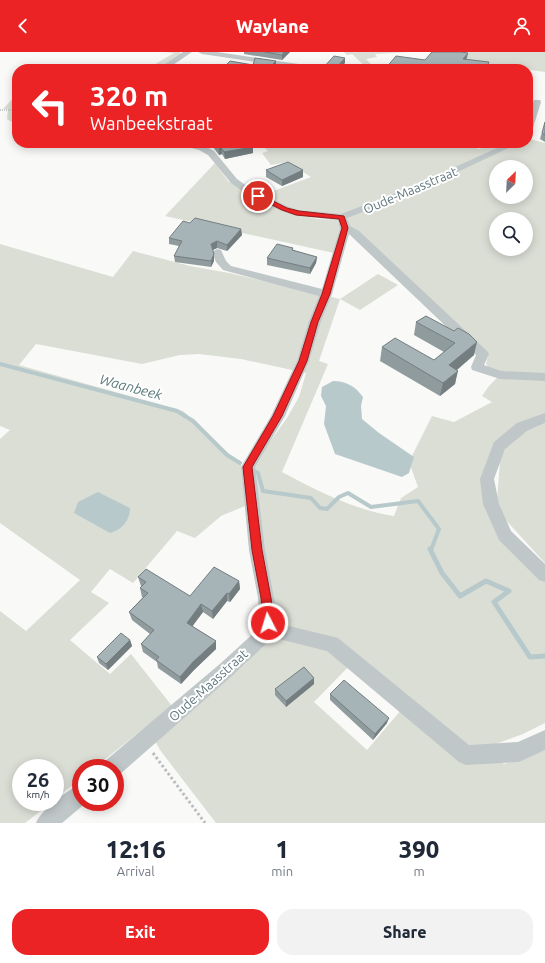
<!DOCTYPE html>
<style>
body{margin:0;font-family:Ubuntu,sans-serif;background:#f2f2f3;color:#1f2937;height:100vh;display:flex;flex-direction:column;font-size:15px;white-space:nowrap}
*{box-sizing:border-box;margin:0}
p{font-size:13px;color:#747a83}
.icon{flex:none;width:22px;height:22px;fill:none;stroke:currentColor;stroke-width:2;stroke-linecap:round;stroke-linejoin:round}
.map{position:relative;height:771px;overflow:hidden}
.panel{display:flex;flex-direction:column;background:#fff;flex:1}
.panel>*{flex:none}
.top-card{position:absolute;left:12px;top:12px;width:521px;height:84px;border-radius:16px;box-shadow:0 2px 10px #0003;background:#ec2325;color:#fff;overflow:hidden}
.needle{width:26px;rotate:24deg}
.fabs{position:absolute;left:489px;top:108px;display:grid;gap:8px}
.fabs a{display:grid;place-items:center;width:44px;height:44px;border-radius:50%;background:#fff;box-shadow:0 2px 10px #0003;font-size:20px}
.speed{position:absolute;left:12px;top:707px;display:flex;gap:8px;font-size:20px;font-weight:700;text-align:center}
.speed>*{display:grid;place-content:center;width:52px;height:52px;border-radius:50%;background:#fff;box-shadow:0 2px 10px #0003;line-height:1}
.speed small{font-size:10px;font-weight:400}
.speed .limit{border:6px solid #d22;background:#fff;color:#111}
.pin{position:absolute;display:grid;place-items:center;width:34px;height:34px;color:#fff;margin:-17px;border:2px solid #fff;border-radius:50%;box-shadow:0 1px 4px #0007}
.me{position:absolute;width:44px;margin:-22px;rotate:355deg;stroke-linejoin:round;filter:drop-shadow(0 0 3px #0008)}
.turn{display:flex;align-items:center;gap:14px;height:84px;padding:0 12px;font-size:18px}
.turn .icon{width:52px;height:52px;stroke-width:2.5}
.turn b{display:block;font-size:28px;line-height:34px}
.eta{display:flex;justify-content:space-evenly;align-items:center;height:68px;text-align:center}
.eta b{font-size:24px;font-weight:800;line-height:28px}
.primary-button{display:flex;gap:8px;margin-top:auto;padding:8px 12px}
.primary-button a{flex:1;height:46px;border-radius:16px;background:#ec2325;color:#fff;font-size:16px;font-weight:800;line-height:46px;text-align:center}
.primary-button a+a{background:#f2f2f3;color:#1f2937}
header{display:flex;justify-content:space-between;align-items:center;height:52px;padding:0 12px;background:#ec2325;color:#fff;font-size:18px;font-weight:800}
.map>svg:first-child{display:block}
.green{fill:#dbded5;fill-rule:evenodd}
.water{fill:#b7c9ca}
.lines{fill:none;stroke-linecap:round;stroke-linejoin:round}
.stream-far1{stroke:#b7c9ca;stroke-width:4}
.stream{stroke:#b7c9ca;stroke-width:5}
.path-far1{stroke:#b8bec0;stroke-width:1.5;stroke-dasharray:1 1;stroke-linecap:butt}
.path{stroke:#b8bec0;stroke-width:3;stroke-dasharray:2.5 2.5;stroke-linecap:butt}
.minor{fill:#c0c7c9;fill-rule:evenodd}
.wall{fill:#8f9b9d}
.shaded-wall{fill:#747e80}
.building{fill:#a6b4b7;stroke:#747e80}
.route{fill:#ec2325;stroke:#991718}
.labels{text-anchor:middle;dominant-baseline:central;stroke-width:4;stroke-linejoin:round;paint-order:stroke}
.street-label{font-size:13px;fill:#5e777d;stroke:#fff}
.water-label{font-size:14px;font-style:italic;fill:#5e7c7d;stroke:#fff}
</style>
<header><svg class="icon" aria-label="back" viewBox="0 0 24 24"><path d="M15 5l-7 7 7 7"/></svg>Waylane<svg class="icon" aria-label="person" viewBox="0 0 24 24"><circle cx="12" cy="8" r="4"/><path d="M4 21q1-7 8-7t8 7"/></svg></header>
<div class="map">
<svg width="545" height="771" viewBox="0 0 545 771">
<rect width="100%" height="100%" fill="#f9f9f7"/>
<!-- green -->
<path class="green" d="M164,0h16l1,2 -22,15h-12l27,-16z
M344,0h64l-33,2 2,3 -11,2 10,10h-8l-16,-15 -5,1z
M444,0h101v20l-77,-11v-2l-20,-3z
M17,42v31l-10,-6 1,-10h-5z
M529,87l16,4v272l-56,41 6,63 50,61v143l-22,11 -38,14 19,16 41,-14v73h-329l-56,-73 -5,-9 91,-78 24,-69 -17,-129 34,-47 12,-21 7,-24 -65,-14 -42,-5 -19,1 -38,9 -106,-20 -17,21 164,46 58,54 4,41 -24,10 -26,22 -18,-7 -44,52 -23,-14 -19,23 18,11 -39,37 40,34 21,-20 41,52 -78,62h-13v11l-26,20v-31h-34v34h31l-27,21h-25v-212l26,20 54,-51 -80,-57v-84l10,-9 -10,-4v-182l113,33 20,-26 57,15 39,7 111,26 -21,62 9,3 -46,108c36,19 72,38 112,44l7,-18 17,-11 -9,-25 23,-46 22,6 38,-20 -10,-6 7,-10 8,-8 -11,-14 2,-8 -140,-125 -14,22 -169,-37 50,-53 13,18 54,30 35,8 31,1 -4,-4 -51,-7 -30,-14 48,-18 -24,-15 -16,3 -9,-12 6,-2 -3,-3 27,-5h177l9,6 18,-4 14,3 12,-5h6zM496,115h30v30h-30zM496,167h30v30h-30zM355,608l52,43 -40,47 -53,-48z
M378,222l20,11 -38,25 -20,-11z
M545,371v140l-43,-47 -5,-16 3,-39 6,-14 14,-13z"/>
<!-- water -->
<path class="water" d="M333,329c13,0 22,5 30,16l-2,9 1,13 17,14 35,24 -5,16 -7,4 -67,-23 -11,-30 2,-18 -5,-10 1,-9z
M98,440l32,16c0,12 -8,22 -20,25l-36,-20 4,-11z"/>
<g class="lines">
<!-- stream-far1 -->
<path class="stream-far1" d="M0,312l177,47 16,10 34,34 13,8
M252,418l6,3 5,18 48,7 9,10 7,1 12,-12 9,-4 23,14 47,-6 21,28 -8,21"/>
<!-- stream -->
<path class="stream" d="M430,497l12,24 18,23 26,-15 23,10 -15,11 36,55 15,-1"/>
<!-- path-far1 -->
<path class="path-far1" d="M0,58h17"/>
<!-- path -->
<path class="path" d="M153,701l52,70"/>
<!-- minor -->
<path class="minor" d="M183,0h9l-25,17h-9z
M198,0h19l102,15 4,2h-20l-101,-15z
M534,48h6l1,2 -9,29 -4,3v-17z
M179,91h14l12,3 9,5 23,28 14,10 38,18 10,3 42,4 68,-26 99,-45h11l-104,49 -68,26 3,8 9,5 128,120 2,3 -5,11 17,6 44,2v8l-45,-2 -28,-9 -1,-3 5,-12 -127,-121 -17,60 -11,27 -12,40 -24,55 -30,51 10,83 9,48 3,25 61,15 131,107 49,-3 27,-12v20l-26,12 -53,3 -7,-3 -132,-111 -56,-14 -2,4 -36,34 -114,100 -4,2v-9h-13l3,-7 116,-98 36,-33 2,-7 -1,-25 -9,-48 -8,-83 30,-51 26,-55 12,-40 10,-25 -96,-26 -7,-8 -4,-10 5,-3 4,1 5,11 5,5 91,23 18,-61 -2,-8 -40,-4 -17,-5 -36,-18 -14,-10 -23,-28 -9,-5 -19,-5z
M545,361v10l-18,8 -22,18 -11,30 5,25 12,27 34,33v18l-6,-2 -40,-40 -16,-36 -3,-25 14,-37 23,-19z
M81,732v18h6l-25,21h-26c5,-13 32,-34 45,-39z"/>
</g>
<!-- wall -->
<path class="wall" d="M244,0h46l-8,8 -38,-6z
M545,70v20l-5,-3z
M210,91h40l3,4v6l-28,6 -3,-5 -3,1z
M266,118h37v7l-21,9 -16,-9z
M190,171l51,6 1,6 -15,16 -10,-3 -5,2 2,4v7l-3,6 -36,-5 -1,-6 5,-10 -10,-2v-6z
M293,196v2l24,7 -1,6 -6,11 -43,-9v-7z
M426,264l48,39 -17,15 -2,14 -15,12 -60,-35 2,-14 52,13 10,-8 -30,-17 2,-13z
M138,525l52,19 49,-15 1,8 -10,13 -3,-1 -14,18 -10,-7 -11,14 24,15v8l-22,21 -13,14 -23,-16 -1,-6 -14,-10 -2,-8 9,-10 -18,-14 -3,-8 14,-15h-1l-2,-9 2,-2h-1z
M130,588l2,6 -24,24 -9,-7 -2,-6z
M314,626v6l-28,23 -11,-12v-6z
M330,642l57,29 -14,17 -43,-40z"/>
<!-- shaded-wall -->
<path class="shaded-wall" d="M284,0h6l-8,8v-5z
M468,1l-1,5 -5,6 1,-5z
M345,6v5l-5,6h-5z
M276,9v5l-3,3h-5z
M253,95v6l-28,6 -1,-7z
M219,96h2l1,6 -3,1z
M303,118v7l-21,9v-6z
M241,177l1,6 -15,16v-6z
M217,189v7l-6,3v-7z
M214,202v7l-3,6v-6z
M317,205l-1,6 -6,11v-6z
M477,290l-3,13 -28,24 3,-14z
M458,319l-3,13 -15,12 3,-13z
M239,529l1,8 -10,13 -1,-8z
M227,541v8l-14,18 -1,-8z
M201,552l2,8 -14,19 -2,-8z
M130,588l2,6 -24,24 -2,-6z
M216,589v8l-22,21 -13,14 -1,-7 13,-15z
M314,626v6l-28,23v-6z
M389,666l-2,5 -14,17 2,-6z"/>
<!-- building -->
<path class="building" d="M265,0h19l-2,3z
M432,0h29l7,1 -5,6 26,3 -3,7h-27l-5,-1 -1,1h-68l11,-13 29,4z
M334,4l11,2 -10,11h-13z
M255,6l21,3 -8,8h-46l8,-8 23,4z
M545,70v13l-3,-2z
M215,91h35l3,4 -29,5 -3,-4h-2z
M288,110l15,8 -21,10 -16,-10z
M195,166l46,11 -14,16 -10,-4 -6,3 3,10 -3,7 -37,-5 8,-15 -13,-3 14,-17 7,2z
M277,192l16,4 -1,2 25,7 -7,11 -43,-10z
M426,264l28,15 4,-3 11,6 8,8 -28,23 9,6 -15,12 -61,-36 13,-9 39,22 21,-17 -39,-21z
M214,515l25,14 -10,13 -2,-1 -15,18 -11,-7 -14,19 29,18 -23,21 -13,15 -24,-17 3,-3 -18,-13 13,-14 -25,-18 19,-19 -8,-5 6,-6 -8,-5 8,-8 44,27z
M121,581l9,7 -24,24 -9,-7z
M304,615l10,11 -28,23 -11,-12z
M344,628l45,38 -14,16 -45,-40z"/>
<!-- route -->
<path class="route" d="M256,143h5l26,13 12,3 45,5 4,12 -18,66 -12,28 -11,39 -25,55 -30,51 10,83 9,48 3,25 -2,3 -4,2 -4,-2 -1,-3 -2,-25 -9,-48 -9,-83 30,-51 26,-55 12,-39 11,-28 20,-66 -3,-9 -43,-4 -14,-5 -26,-13z"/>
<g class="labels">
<!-- street labels -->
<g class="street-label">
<text transform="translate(410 138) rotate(-23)">Oude-Maasstraat</text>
<text transform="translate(208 633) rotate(-42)">Oude-Maasstraat</text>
</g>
<!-- water labels -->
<g class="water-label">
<text transform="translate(131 335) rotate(15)">Waanbeek</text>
</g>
</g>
</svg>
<div class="fabs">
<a><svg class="needle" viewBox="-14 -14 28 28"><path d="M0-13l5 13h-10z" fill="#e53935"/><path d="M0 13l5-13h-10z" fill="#747a83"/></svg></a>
<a><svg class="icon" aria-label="search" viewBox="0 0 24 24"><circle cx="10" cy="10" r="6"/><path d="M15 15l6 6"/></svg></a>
</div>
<div class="speed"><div>26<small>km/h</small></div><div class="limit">30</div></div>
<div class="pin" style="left:258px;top:144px;background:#d93025"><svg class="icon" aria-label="arrive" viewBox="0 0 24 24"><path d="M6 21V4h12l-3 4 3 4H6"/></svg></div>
<svg class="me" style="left:268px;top:571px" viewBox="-20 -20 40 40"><circle r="17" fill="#ec2325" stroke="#fff" stroke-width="3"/><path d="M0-11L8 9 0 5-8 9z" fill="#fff"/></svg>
<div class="top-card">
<div class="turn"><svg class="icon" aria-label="left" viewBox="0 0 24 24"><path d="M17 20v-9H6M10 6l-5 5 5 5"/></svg><div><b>320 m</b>Wanbeekstraat</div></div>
</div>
</div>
<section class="panel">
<div class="eta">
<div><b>12:16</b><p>Arrival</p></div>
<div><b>1</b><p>min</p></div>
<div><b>390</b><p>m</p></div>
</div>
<div class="primary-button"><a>Exit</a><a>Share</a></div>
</section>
